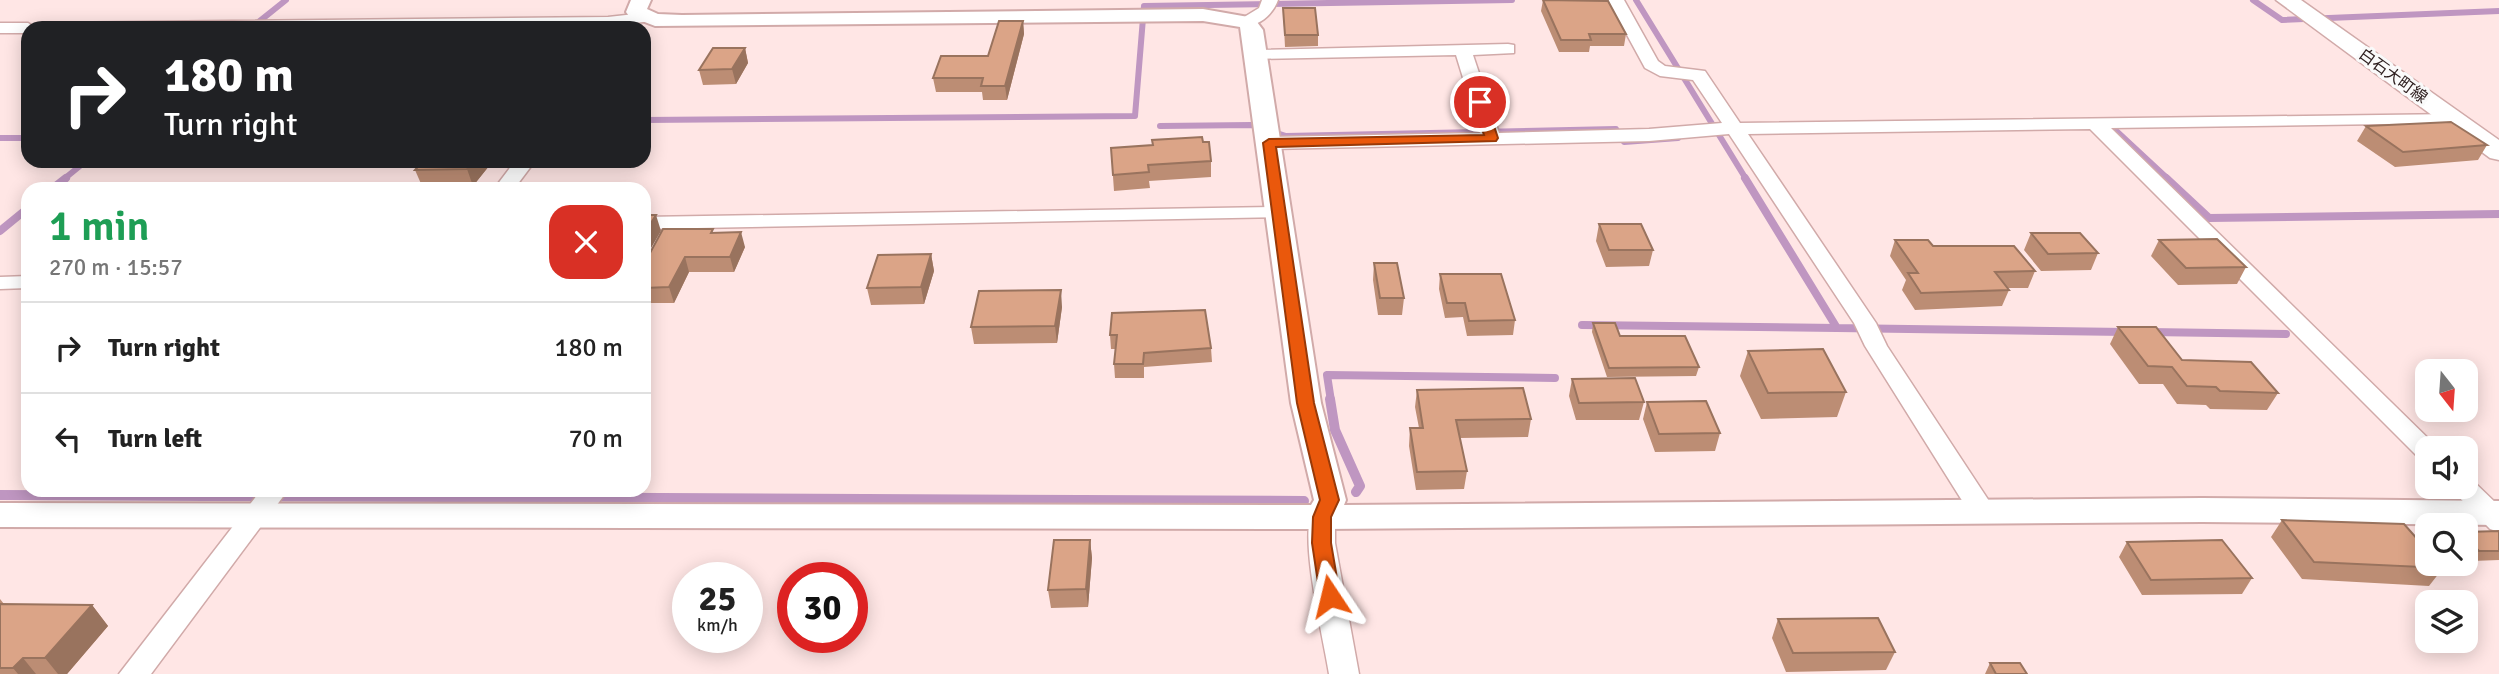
<!DOCTYPE html>
<meta charset="utf-8">
<style>
body{margin:0;font-family:Signika,"Noto Sans JP",sans-serif;background:#f2f2f2;color:#222;height:100vh;display:flex;flex-direction:column;font-size:26px;white-space:nowrap}
*{box-sizing:border-box;margin:0}
p{font-size:23px;color:#767676}
.icon{flex:none;width:38px;height:38px;fill:none;stroke:currentColor;stroke-width:2;stroke-linecap:round;stroke-linejoin:round}
.map{position:relative;flex:1;overflow:hidden}
.side{position:absolute;left:21px;top:182px;width:630px;height:315px;display:flex;flex-direction:column;background:#fff;border-radius:21px;box-shadow:0 4px 18px #0003}
.side>*{flex:none}
.hud{position:absolute;left:21px;top:21px;width:630px;height:147px;border-radius:21px;box-shadow:0 4px 18px #0003;background:#202124;color:#fff;overflow:hidden}
.needle{width:46px;rotate:163deg}
.fabs{position:absolute;left:2415px;top:359px;display:grid;gap:14px}
.fabs a{display:grid;place-items:center;width:63px;height:63px;border-radius:14px;background:#fff;box-shadow:0 4px 18px #0003;font-size:35px}
.speed{position:absolute;left:672px;top:562px;display:flex;gap:14px;font-size:35px;font-weight:700;text-align:center}
.speed>*{display:grid;place-content:center;width:91px;height:91px;border-radius:50%;background:#fff;box-shadow:0 4px 18px #0003;line-height:1}
.speed small{font-size:18px;font-weight:400}
.speed .limit{border:10px solid #d22;background:#fff;color:#111}
.pin{position:absolute;display:grid;place-items:center;width:60px;height:60px;color:#fff;margin:-30px;border:4px solid #fff;border-radius:50%;box-shadow:0 2px 7px #0007}
.me{position:absolute;width:77px;margin:-38px;rotate:350deg;stroke-linejoin:round;filter:drop-shadow(0 0 5px #0008)}
.turn{display:flex;align-items:center;gap:24px;height:147px;padding:0 28px;font-size:32px}
.turn .icon{width:91px;height:91px;stroke-width:2.5}
.turn b{display:block;font-size:49px;line-height:60px}
.round{display:grid;place-items:center;flex:none;width:74px;height:74px;border-radius:21px;background:#f2f2f2}
.summary{display:flex;align-items:center;justify-content:space-between;height:119px;padding:0 28px}
h1{font-size:42px;font-weight:600;line-height:52px;color:#1e9e55}
ul{padding:0;list-style:none}
li{display:flex;align-items:center;gap:21px;height:91px;padding:0 28px;border-top:2px solid #e0e0e0}
li div{flex:1}
li b{display:block;font-size:26px}
li em{font-style:normal}
.map>svg:first-child{display:block}
.lines{fill:none;stroke-linecap:round;stroke-linejoin:round}
.stream-far2{stroke:#bf96c1;stroke-width:6}
.stream-far1{stroke:#bf96c1;stroke-width:8}
.stream{stroke:#bf96c1;stroke-width:10}
.minor-casing{stroke:#d1aaa9;stroke-width:3}
.tertiary-casing{stroke:#d1aaa9;stroke-width:4}
.secondary-casing{stroke:#d1aaa9;stroke-width:3}
.minor{fill:#fff;fill-rule:evenodd}
.tertiary{fill:#fff;fill-rule:evenodd}
.secondary{fill:#fff;fill-rule:evenodd}
.wall{fill:#bc8d74}
.shaded-wall{fill:#99735e}
.building{fill:#dba487;stroke:#99735e;stroke-width:2}
.route{fill:#ea580c;stroke:#983908;stroke-width:2}
.labels{text-anchor:middle;dominant-baseline:central;stroke-width:6;stroke-linejoin:round;paint-order:stroke}
.far-street-label{font-size:16px;fill:#2c1d1d;stroke:#fafafa}
</style>
<div class="map">
<svg width="2499" height="674" viewBox="0 0 2499 674">
<rect width="100%" height="100%" fill="#ffe6e5"/>
<g class="lines">
<!-- stream-far2 -->
<path class="stream-far2" d="M1636,0l110,179
M2253,0l29,20 217,-9
M251,28l35,-28
M644,120l491,-4 9,-110 368,-6
M1160,126l91,-1 35,11 330,-7 8,13 54,-4
M2104,127h8l56,52
M0,138h28
M64,179l22,-18"/>
<!-- stream-far1 -->
<path class="stream-far1" d="M1745,178l92,150 289,4
M2166,178l43,40 290,-4
M52,189l14,-11
M0,231l28,-23
M1582,325l255,3
M2149,332l137,2
M1331,401l-4,-26 228,3"/>
<!-- stream -->
<path class="stream" d="M1330,399l5,31 25,56 -4,6
M0,495l1304,6"/>
<!-- minor casing -->
<g class="minor-casing">
<path id="minor" d="M1262,0h16c-5,14 -20,29 -37,25v-6l18,-11z
M1608,0h16l34,61 7,5 40,5 35,52 716,-9 3,4 -3,4 -6,1 -339,5 327,320h-11v11l-9,-2 -328,-328 -342,5 128,189 11,23 104,158 4,7 -4,7 -9,2 -9,-2 -108,-172 -11,-23 -125,-189 -80,7 -380,8 -9,-6 9,-6 211,-4 -24,-78 -205,4 -2,-4 2,-4 6,-1 251,-6 6,1v8l-41,2 26,78 150,-4 73,-6 -29,-43 -33,-4 -15,-8z
M644,13l8,5 -2,3 -42,6 -570,1 8,-5 562,-6z
M0,23h28l8,5h-8v5h-28z
M515,161h20l-21,28h-20z
M1279,207l10,6 -3,4 -642,12v-12z
M28,276v12l-28,1v-12z
M2466,478l6,2 27,26v26l-9,-3 -36,-37 -4,-6h16z
M261,490h27l-137,184h-32z
M1322,507l9,3 4,7v26l24,131h-30c-5,-33 -31,-139 -16,-164z"/>
</g>
<!-- tertiary casing -->
<g class="tertiary-casing">
<path id="tertiary" d="M631,0h20l-4,9 11,5 24,1 521,-6 51,9 9,12 58,373 25,97 -2,5 858,-7 297,3v24l-297,-3 -880,7 -1322,-2v-24l1311,2 3,-5 -23,-97 -51,-376 -37,-6 -548,5 -26,-10 -3,-4z"/>
</g>
<!-- secondary casing -->
<g class="secondary-casing">
<path id="secondary" d="M2276,0h25l198,140v20l-9,-2z"/>
</g>
<!-- minor -->
<use href="#minor" class="minor"/>
<!-- tertiary -->
<use href="#tertiary" class="tertiary"/>
<!-- secondary -->
<use href="#secondary" class="secondary"/>
</g>
<!-- wall -->
<path class="wall" d="M1543,0l83,34 -2,12h-34l-1,6h-30l-18,-41z
M1283,8l35,27v11l-33,1z
M1023,21l1,13 -17,66h-24l-1,-8h-46l-3,-14 55,-22z
M745,48l3,15 -12,21 -33,1 -4,-15z
M2366,126l121,19 -9,15 -83,7 -38,-26z
M1111,148l100,13v16l-62,4 1,7 -36,3z
M423,161h70l-20,25h-51l-7,-16z
M1599,224l54,26 -4,16 -43,1 -10,-26z
M714,233l31,14 -11,25h-45l-15,31h-30v-39z
M2031,233l67,20 -7,17 -50,1 -17,-21z
M1895,240l38,6 102,25 -7,17h-21l2,2 -7,16 -87,4 -13,-20 4,-10 -16,-24z
M2159,240l87,27 -9,17 -59,1 -27,-29z
M931,254l3,17 -10,33 -53,1 -4,-17z
M1374,263l30,35 -2,17h-24l-5,-35z
M1440,274l75,46 -2,15 -46,1 -4,-19 -18,1 -6,-29z
M1062,307l-5,36 -83,1 -3,-17z
M1112,313l99,35 1,14 -68,5v11h-29l-1,-14 2,-15h-5l-1,-14z
M1593,323l27,13 79,31 -3,9 -89,1 -15,-45z
M2118,327l64,33 96,33 -11,17 -57,-1 -4,-4 -29,-1 -14,-20h-24l-29,-40z
M1748,351l98,41 -9,25 -76,2 -21,-43z
M1572,379l72,23 -5,18h-63l-7,-24z
M1417,390l114,29 -3,18 -68,1 7,33 -3,18 -48,1 -7,-44 1,-18h9l-4,-21z
M1647,402l73,31 -5,18 -60,1 -12,-33z
M2282,520l161,48 -14,18 -127,-7 -31,-42z
M2499,531v29l-27,1 -6,-6v-23z
M1090,540l2,18 -4,49 -37,1 -3,-18z
M2127,542l125,36 -10,16 -100,1 -23,-38z
M0,599l4,5 88,1 16,21 -41,48h-67z
M1778,619l117,33 -9,18 -100,2 -14,-34z
M1990,663l37,11h-42z"/>
<!-- shaded-wall -->
<path class="shaded-wall" d="M1023,21l1,13 -17,66 -2,-14z
M745,48l3,15 -12,21 -4,-15z
M473,161h20l-20,25 -6,-17z
M656,215l5,16 -17,29v-26z
M741,232l4,15 -11,25 -4,-15z
M931,254l3,17 -10,33 -3,-17z
M685,257l4,15 -15,31 -5,-16z
M1061,290l1,17 -5,36 -2,-17z
M1090,540l2,18 -4,49 -2,-18z
M92,605l16,21 -41,48h-9l-13,-16z
M23,658l13,16h-18l-5,-6z"/>
<!-- building -->
<path class="building" d="M1543,0l65,1 18,33h-37l2,6h-30z
M1283,8h32l3,27h-33z
M999,21h24l-18,65h-24l2,-8h-50l8,-22h47z
M713,48h32l-13,21 -33,1z
M2451,122l36,23 -84,7 -37,-26z
M1202,137l1,5h6l2,19 -63,4 1,7 -36,3 -2,-27 42,-3 -1,-5z
M423,161h50l-6,8 -52,1z
M644,215h12l-12,19z
M1599,224h42l12,26h-44z
M663,229h50l-2,4 30,-1 -11,25h-45l-16,30 -25,1v-24z
M2031,233h49l18,20 -50,1z
M2217,239l29,28 -60,1 -27,-28z
M1895,240h33l5,6h81l21,25 -40,1 14,18 -88,3 -13,-20h10z
M931,254l-10,33 -54,1 11,-33z
M1374,263h23l7,35h-24z
M1440,274h61l14,46 -46,1 -4,-18h-18z
M1061,290l-6,36 -84,1 8,-36z
M1205,310l6,38 -67,5 -1,11h-29l3,-29h-7l2,-22z
M1593,323h22l5,13h65l14,31 -90,1z
M2118,327h38l26,33 69,2 27,31 -58,-2 -4,-4 -29,-1 -15,-19 -24,-1z
M1823,349l23,43 -78,1 -20,-42z
M1635,378l9,24 -65,1 -7,-24z
M1523,388l8,31 -75,1 11,51 -50,1 -7,-44h13l-6,-38z
M1706,401l14,32 -61,1 -12,-32z
M2282,520l122,4 23,26v14h12l4,4 -129,-6z
M2499,531v20h-20l-13,-13v-6z
M1054,540h36l-4,49 -38,1z
M2222,540l30,38 -101,2 -24,-38z
M0,604l92,1 -47,53h-22l-10,10h-13z
M1878,618l17,34 -102,1 -15,-34z
M1990,663h30l7,11h-31z"/>
<!-- route -->
<path class="route" d="M1480,98l6,4 12,36 -2,3 -220,6 38,256 25,97 -8,17v26l9,53 -3,5h-14l-3,-5 -8,-53 1,-26 7,-17 -23,-97 -34,-260 6,-4 215,-4 -11,-33z"/>
<g class="labels">
<!-- far-street labels -->
<g class="far-street-label">
<text transform="translate(2393 76) rotate(36)">白石大町線</text>
</g>
</g>
</svg>
<div class="fabs">
<a><svg class="needle" viewBox="-14 -14 28 28"><path d="M0-13l5 13h-10z" fill="#e53935"/><path d="M0 13l5-13h-10z" fill="#767676"/></svg></a>
<a><svg class="icon" aria-label="sound" viewBox="0 0 24 24"><path d="M4 9h4l5-4v14l-5-4H4zM17 9q2 3 0 6"/></svg></a>
<a><svg class="icon" aria-label="search" viewBox="0 0 24 24"><circle cx="10" cy="10" r="6"/><path d="M15 15l6 6"/></svg></a>
<a><svg class="icon" aria-label="layers" viewBox="0 0 24 24"><path d="M12 4l9 5-9 5-9-5zM3 14l9 5 9-5"/></svg></a>
</div>
<div class="speed"><div>25<small>km/h</small></div><div class="limit">30</div></div>
<div class="pin" style="left:1480px;top:102px;background:#d93025"><svg class="icon" aria-label="arrive" viewBox="0 0 24 24"><path d="M6 21V4h12l-3 4 3 4H6"/></svg></div>
<svg class="me" style="left:1330px;top:596px" viewBox="-20 -20 40 40"><path d="M0-17L14 15 0 8-14 15z" fill="#ea580c" stroke="#fff" stroke-width="4"/></svg>
<div class="hud">
<div class="turn"><svg class="icon" aria-label="right" viewBox="0 0 24 24"><path d="M7 20v-9h11M14 6l5 5-5 5"/></svg><div><b>180 m</b>Turn right</div></div>
</div>
<section class="side">
<div class="summary"><div><h1>1 min</h1><p>270 m · 15:57</p></div><a class="round" style="background:#d93025;color:#fff"><svg class="icon" aria-label="close" viewBox="0 0 24 24"><path d="M6 6l12 12M18 6L6 18"/></svg></a></div>
<ul>
<li><svg class="icon" aria-label="right" viewBox="0 0 24 24"><path d="M7 20v-9h11M14 6l5 5-5 5"/></svg><div><b>Turn right</b></div><em>180 m</em></li>
<li><svg class="icon" aria-label="left" viewBox="0 0 24 24"><path d="M17 20v-9H6M10 6l-5 5 5 5"/></svg><div><b>Turn left</b></div><em>70 m</em></li>
</ul>
</section>
</div>
